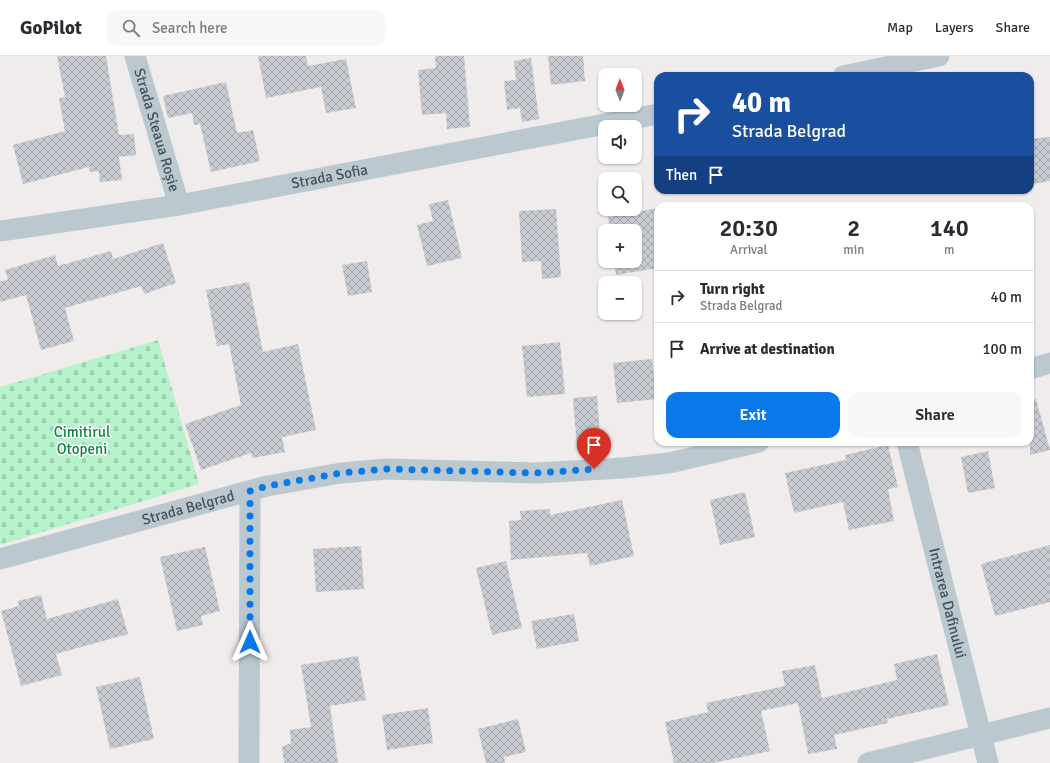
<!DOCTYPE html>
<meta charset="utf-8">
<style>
body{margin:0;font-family:Signika,sans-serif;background:#f7f7f7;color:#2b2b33;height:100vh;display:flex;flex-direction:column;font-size:15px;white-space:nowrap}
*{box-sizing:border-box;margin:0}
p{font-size:13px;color:#7c7c81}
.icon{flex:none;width:22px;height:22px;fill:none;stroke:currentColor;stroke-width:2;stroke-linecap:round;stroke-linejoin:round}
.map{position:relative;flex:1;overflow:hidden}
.drawer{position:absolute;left:654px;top:146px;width:380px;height:244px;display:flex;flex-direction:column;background:#fff;border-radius:12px;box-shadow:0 1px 3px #0004}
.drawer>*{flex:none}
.hud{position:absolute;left:654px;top:16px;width:380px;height:122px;border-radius:12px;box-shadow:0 1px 3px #0004;background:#1a4fa0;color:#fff;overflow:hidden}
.needle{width:26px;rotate:359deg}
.tools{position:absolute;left:598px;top:12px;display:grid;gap:8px}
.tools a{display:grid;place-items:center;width:44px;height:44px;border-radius:8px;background:#fff;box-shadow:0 1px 3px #0004;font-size:20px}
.pin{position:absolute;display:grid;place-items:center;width:34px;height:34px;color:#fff;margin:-41px -17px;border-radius:50% 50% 50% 0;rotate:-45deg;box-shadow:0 0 4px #0007}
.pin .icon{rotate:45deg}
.me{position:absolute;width:44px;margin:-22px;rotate:0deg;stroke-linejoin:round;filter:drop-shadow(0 0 3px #0008)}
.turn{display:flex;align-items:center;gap:14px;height:84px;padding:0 12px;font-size:18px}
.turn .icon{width:52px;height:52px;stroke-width:2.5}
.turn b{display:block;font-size:28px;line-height:34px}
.then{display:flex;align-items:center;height:38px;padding:0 12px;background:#0003;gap:8px;font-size:15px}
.eta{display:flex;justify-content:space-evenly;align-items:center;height:68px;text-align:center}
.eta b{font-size:24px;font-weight:600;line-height:28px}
.primary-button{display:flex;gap:8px;margin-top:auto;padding:8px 12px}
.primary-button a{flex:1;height:46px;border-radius:12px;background:#0b78ea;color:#fff;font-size:16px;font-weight:600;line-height:46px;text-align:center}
.primary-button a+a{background:#f7f7f7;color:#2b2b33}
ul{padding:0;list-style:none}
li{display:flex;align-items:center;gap:12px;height:52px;padding:0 12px;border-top:1px solid #e1e1e2}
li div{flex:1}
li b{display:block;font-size:15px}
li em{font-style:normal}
header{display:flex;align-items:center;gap:24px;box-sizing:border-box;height:56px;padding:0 20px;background:#fff;border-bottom:1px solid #e1e1e2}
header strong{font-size:19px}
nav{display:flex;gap:22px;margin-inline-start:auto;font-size:14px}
.search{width:280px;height:36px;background:#f7f7f7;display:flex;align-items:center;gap:10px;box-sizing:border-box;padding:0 14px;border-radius:12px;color:#7c7c81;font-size:15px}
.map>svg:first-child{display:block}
.cemetery{fill:url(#cemetery-stones)}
.building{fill:url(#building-cross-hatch)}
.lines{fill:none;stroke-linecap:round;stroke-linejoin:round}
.minor{stroke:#bbc8d0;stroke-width:21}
.route{stroke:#0b78ea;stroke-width:7;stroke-dasharray:0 12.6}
.labels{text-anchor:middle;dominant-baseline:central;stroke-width:3;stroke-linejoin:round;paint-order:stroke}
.street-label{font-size:15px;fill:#43515b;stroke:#fff}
.park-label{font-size:15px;fill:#0f8143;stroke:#fff}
</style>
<header>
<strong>GoPilot</strong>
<div class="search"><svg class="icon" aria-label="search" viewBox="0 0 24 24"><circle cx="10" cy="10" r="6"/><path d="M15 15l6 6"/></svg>Search here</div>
<nav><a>Map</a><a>Layers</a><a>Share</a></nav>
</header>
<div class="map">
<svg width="1050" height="707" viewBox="0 0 1050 707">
<defs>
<pattern id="cemetery-stones" width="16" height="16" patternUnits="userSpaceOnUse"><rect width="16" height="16" fill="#b6f2ca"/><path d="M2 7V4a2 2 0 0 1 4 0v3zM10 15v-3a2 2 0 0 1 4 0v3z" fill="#9ed1b0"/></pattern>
<pattern id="building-cross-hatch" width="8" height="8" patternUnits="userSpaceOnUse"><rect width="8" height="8" fill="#c8ccd2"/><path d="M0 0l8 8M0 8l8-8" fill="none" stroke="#a4a8ad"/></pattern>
</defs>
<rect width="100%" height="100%" fill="#f0ecec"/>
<!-- cemetery -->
<path class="cemetery" d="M158,284l41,144 -199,61v-158z"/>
<!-- building -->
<path class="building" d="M57,0h49l13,79 15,-1 2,21 -17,2 3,23 -22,2 -1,-11 -9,1 -1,-5 -66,17 -10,-39 52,-14 -6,-33 6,-1z
M258,0h48l2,10 38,-7 10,49 -30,5 -5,-26 -55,11z
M435,0h29l6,71 -23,2 -1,-16 -24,2 -4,-45 18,-2z
M548,0h35l2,25 -34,4z
M531,2l8,61 -17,3 -2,-14 -13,2 -3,-29 12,-1 -2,-19z
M226,26l11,51 16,-3 7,31 -49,11 -11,-48 -6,1 -2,-12 -24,5 -5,-22z
M1050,81v44l-16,3 -4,-26v-19z
M448,144l14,58 -35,8 -10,-41 16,-4 -4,-17z
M658,152v60l-42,7 -2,-14h21v-30h-25l-2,-14z
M556,153l5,68 -19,2 -1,-18 -19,1 -3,-51z
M605,177v28h8l-11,2 -4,-28z
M163,187l13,40 -32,11 -3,-8 -76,22 9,33 -33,9 -15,-55 -26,7v-21l8,-1 -3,-10 50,-15 3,11 53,-15 2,8z
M367,205l5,31 -24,4 -6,-31z
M249,226l14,70 35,-8 18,86 -34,7 3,15 -33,6 -1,-5 -50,17 -16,-46 56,-19 -12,-61 -12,2 -11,-56z
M560,286l5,52 -38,3 -5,-51z
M652,303l4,40 -39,4 -4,-40z
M597,340l4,51 -24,2 -4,-51z
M1036,343l14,51 -20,5v-55z
M888,389l10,42 -10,2 6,32 -45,9 -6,-28 -49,11 -9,-40 61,-13 -1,-5z
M988,395l7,37 -27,5 -7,-36z
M745,436l10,45 -35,8 -10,-45z
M622,444l12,56 -44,10 -3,-13 -76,7 -2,-39 12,-1 -1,-9 30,-2v6z
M1050,489v57l-55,14 -14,-52z
M361,490l3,43 -48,3 -3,-43z
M205,491l15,64 -19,5 2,9 -26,6 -17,-74z
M506,505l16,67 -30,7 -16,-67z
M41,539l6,24 71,-20 10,35 -72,20 6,21 -41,11 -20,-75 18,-5 -1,-5z
M574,558l5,27 -42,8 -6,-28z
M937,598l12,51 -62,14 1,4 -54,12 3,14 -29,5 -10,-51 -37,8 9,40 -57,12h-39l-9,-41 43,-10 -2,-9 79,-17 -3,-15 33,-6 7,33 75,-18 -3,-16z
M358,600l8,44 -36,6 8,57h-54l-2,-16 9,-4 -1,-13 21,-3 -10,-62z
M140,621l14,62 -44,10 -14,-62z
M428,652l5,35 -46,7 -5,-35z
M518,663l8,33 -22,5 1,6h-19l-8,-34z"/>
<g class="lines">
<!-- minor -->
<g class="minor">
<path id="s1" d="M135,0l44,149"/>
<path d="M843,20l96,-20"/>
<path id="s2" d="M0,175l179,-26 479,-91"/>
<path d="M1030,313l20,-6"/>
<path id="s3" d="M907,386l81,321"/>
<path id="s4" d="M0,503l267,-73 74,-13 46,-4 149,4 87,-5 46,-5 90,-21"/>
<path d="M249,707l1,-272"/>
<path d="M868,707l182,-45"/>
</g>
</g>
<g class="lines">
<!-- route -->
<path class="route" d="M250,586v-151l17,-5 74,-13 46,-4 149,4 58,-4"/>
</g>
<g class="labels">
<!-- street labels -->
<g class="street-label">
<text stroke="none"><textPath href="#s1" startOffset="77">Strada Steaua Roșie</textPath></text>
<text stroke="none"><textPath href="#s2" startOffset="334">Strada Sofia</textPath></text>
<text stroke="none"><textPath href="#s4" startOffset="195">Strada Belgrad</textPath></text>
<text stroke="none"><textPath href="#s3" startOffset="166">Intrarea Dafinului</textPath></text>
</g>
<!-- park labels -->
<g class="park-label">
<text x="82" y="376">Cimitirul<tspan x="82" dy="17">Otopeni</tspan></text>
</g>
</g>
</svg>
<div class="tools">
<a><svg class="needle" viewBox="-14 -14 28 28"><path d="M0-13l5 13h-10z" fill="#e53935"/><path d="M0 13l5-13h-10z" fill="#7c7c81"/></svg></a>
<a><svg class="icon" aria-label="sound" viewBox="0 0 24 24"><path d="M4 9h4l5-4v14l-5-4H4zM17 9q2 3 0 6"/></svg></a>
<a><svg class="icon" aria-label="search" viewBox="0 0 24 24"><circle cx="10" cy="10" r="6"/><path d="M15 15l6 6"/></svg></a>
<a>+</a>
<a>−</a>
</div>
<div class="pin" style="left:594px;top:413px;background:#d93025"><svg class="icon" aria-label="arrive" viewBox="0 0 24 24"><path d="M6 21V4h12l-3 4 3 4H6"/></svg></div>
<svg class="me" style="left:250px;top:586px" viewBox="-20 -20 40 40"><path d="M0-17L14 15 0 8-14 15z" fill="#0b78ea" stroke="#fff" stroke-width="4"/></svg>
<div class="hud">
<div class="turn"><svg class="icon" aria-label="right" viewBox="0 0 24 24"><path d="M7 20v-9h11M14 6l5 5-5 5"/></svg><div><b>40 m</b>Strada Belgrad</div></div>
<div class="then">Then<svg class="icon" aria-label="arrive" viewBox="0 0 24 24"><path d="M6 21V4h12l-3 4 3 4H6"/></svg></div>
</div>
<section class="drawer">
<div class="eta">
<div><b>20:30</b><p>Arrival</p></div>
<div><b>2</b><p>min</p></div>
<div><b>140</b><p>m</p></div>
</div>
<ul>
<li><svg class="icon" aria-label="right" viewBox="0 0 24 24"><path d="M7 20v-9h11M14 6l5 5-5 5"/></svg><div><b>Turn right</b><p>Strada Belgrad</p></div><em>40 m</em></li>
<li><svg class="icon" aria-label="arrive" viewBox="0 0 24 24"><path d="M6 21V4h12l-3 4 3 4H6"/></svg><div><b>Arrive at destination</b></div><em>100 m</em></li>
</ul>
<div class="primary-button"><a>Exit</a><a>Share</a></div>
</section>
</div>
